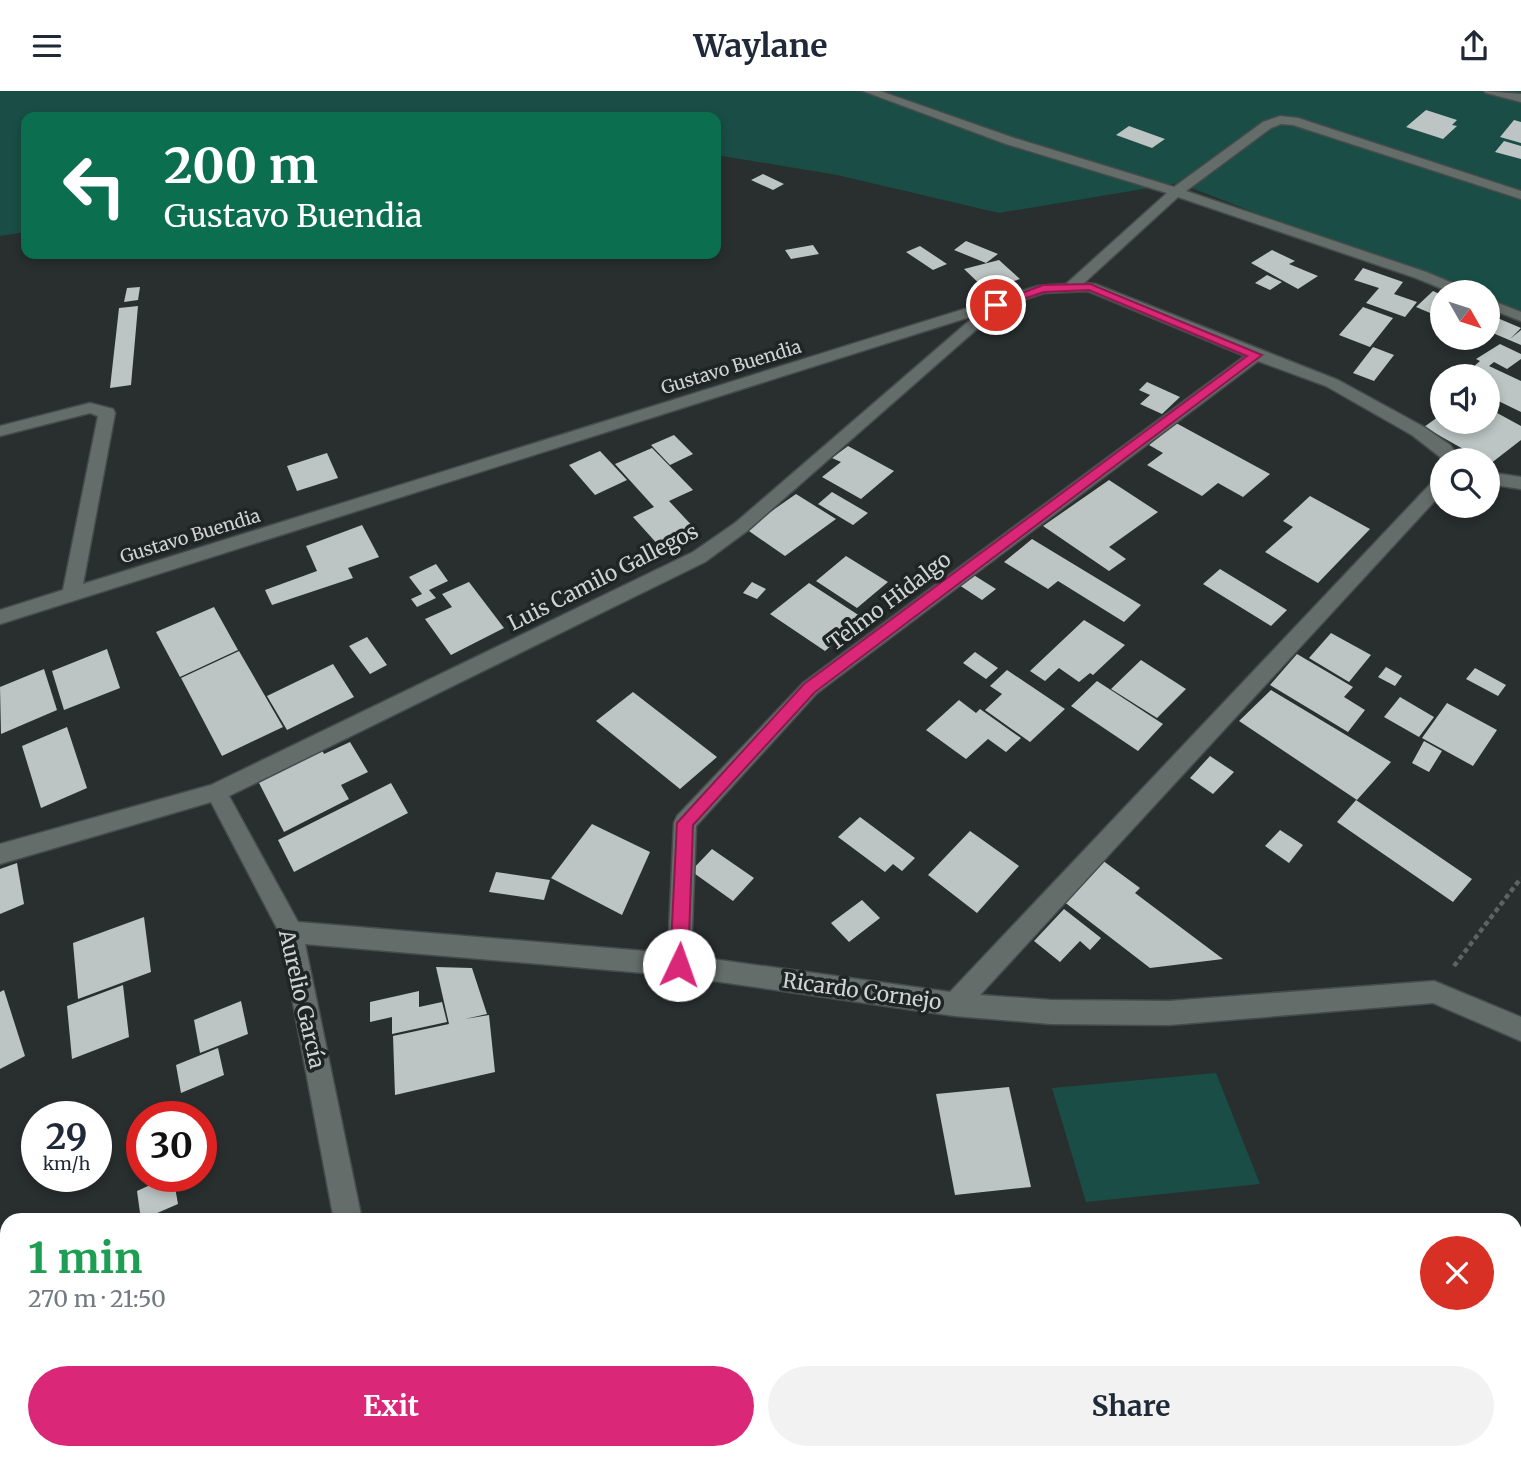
<!DOCTYPE html>
<meta charset="utf-8">
<style>
body{margin:0;font-family:Merriweather,serif;background:#f2f2f3;color:#1f2937;height:100vh;display:flex;flex-direction:column;font-size:26px;white-space:nowrap}
*{box-sizing:border-box;margin:0}
p{font-size:23px;color:#747a83}
.icon{flex:none;width:38px;height:38px;fill:none;stroke:currentColor;stroke-width:2;stroke-linecap:round;stroke-linejoin:round}
.map{position:relative;flex:1;overflow:hidden}
.sheet{position:absolute;left:0px;top:1122px;width:1522px;height:247px;display:flex;flex-direction:column;background:#fff;border-radius:21px 21px 0 0;box-shadow:0 4px 10px #0003}
.sheet>*{flex:none}
.hud{position:absolute;left:21px;top:21px;width:700px;height:147px;border-radius:14px;box-shadow:0 4px 10px #0003;background:#0b6e4f;color:#fff;overflow:hidden}
.needle{width:46px;rotate:129deg}
.buttons{position:absolute;left:1430px;top:189px;display:grid;gap:14px}
.buttons a{display:grid;place-items:center;width:70px;height:70px;border-radius:50%;background:#fff;box-shadow:0 4px 10px #0003;font-size:35px}
.speed{position:absolute;left:21px;top:1010px;display:flex;gap:14px;font-size:35px;font-weight:700;text-align:center}
.speed>*{display:grid;place-content:center;width:91px;height:91px;border-radius:50%;background:#fff;box-shadow:0 4px 10px #0003;line-height:1}
.speed small{font-size:18px;font-weight:400}
.speed .limit{border:10px solid #d22;background:#fff;color:#111}
.pin{position:absolute;display:grid;place-items:center;width:60px;height:60px;color:#fff;margin:-30px;border:4px solid #fff;border-radius:50%;box-shadow:0 2px 7px #0007}
.me{position:absolute;width:77px;margin:-38px;rotate:3deg;stroke-linejoin:round;filter:drop-shadow(0 0 5px #0008)}
.turn{display:flex;align-items:center;gap:24px;height:147px;padding:0 28px;font-size:32px}
.turn .icon{width:91px;height:91px;stroke-width:2.5}
.turn b{display:block;font-size:49px;line-height:60px}
.round{display:grid;place-items:center;flex:none;width:74px;height:74px;border-radius:37px;background:#f2f2f3}
.overview{display:flex;align-items:center;justify-content:space-between;height:119px;padding:0 28px}
h1{font-size:42px;font-weight:700;line-height:52px;color:#1e9e55}
.cta{display:flex;gap:14px;margin-top:auto;padding:14px 28px}
.cta a{flex:1;height:80px;border-radius:42px;background:#db2777;color:#fff;font-size:28px;font-weight:700;line-height:80px;text-align:center}
.cta a+a{background:#f2f2f3;color:#1f2937}
header{display:flex;justify-content:space-between;align-items:center;height:91px;padding:0 28px;background:#fff;font-size:32px;font-weight:700}
.map>svg:first-child{display:block}
.green{fill:#194d45}
.building{fill:#bcc5c3}
.lines{fill:none;stroke-linecap:round;stroke-linejoin:round}
.minor-casing{stroke:#464c4b;stroke-width:3}
.path{stroke:#5c6362;stroke-width:4.5;stroke-dasharray:5 3.5;stroke-linecap:butt}
.minor{fill:#656d6b;fill-rule:evenodd}
.route{fill:#db2777;stroke:#8e194d;stroke-width:2}
.labels{text-anchor:middle;dominant-baseline:central;stroke-width:7;stroke-linejoin:round;paint-order:stroke}
.far-street-label{font-size:18px;fill:#cfd4d3;stroke:#1f2524}
.street-label{font-size:21px;fill:#cfd4d3;stroke:#1f2524}
</style>
<header><svg class="icon" aria-label="menu" viewBox="0 0 24 24"><path d="M4 6h16M4 12h16M4 18h16"/></svg>Waylane<svg class="icon" aria-label="share" viewBox="0 0 24 24"><path d="M12 15V3M7 8l5-5 5 5M5 13v7h14v-7"/></svg></header>
<div class="map">
<svg width="1521" height="1367" viewBox="0 0 1521 1367">
<rect width="100%" height="100%" fill="#282f2e"/>
<!-- green -->
<path class="green" d="M0,0h1521v227l-33,-13v-13h-32l-277,-109 -180,30 -162,-38 -121,-20v-38h-690v115l-26,4z
M1216,982l44,111 -174,18 -34,-114z"/>
<!-- building -->
<path class="building" d="M1426,19l31,10 -5,5 5,1 -14,13 -37,-12z
M1514,29l7,2v21l-21,-6z
M1129,35l36,13 -13,9 -36,-13z
M1504,50l17,5v13l-26,-7z
M763,83l21,10 -11,6 -22,-10z
M966,150l32,13 -12,9 -32,-13z
M813,154l6,9 -28,5 -6,-9z
M920,155l27,18 -14,6 -27,-18z
M1272,159l23,11 -6,3 29,12 -20,13 -47,-26z
M999,169l21,19 -9,3 5,5 -15,4 -5,-4 -10,3 -22,-21z
M1363,177l40,14 -9,12 23,8 -12,15 -39,-14 13,-15 -25,-8z
M1267,184l15,7 -12,8 -15,-7z
M140,196l-2,13 -14,2 3,-14z
M1433,200l9,4v23l-26,-11z
M138,215l-7,79 -21,3 9,-80z
M1363,216l30,11 -23,29 -31,-12z
M1488,223l33,14 -11,11 11,-9v15l-33,-14z
M1500,253l21,10v5l-14,10 -13,-7 -5,4 32,15v31l-33,-16v-20h-25l17,-15 -4,-2z
M1373,256l21,8 -20,26 -21,-8z
M1147,291l33,15 -18,17 -22,-10 10,-9 -11,-5z
M1488,317l33,18v14l-31,24 -66,-37 18,-13v8h46z
M1176,332l94,51 -27,23 -25,-14 -16,13 -55,-31 16,-12 -14,-8z
M674,344l19,19 -23,11 -19,-20z
M848,355l46,25 -33,28 -39,-22 19,-15 -9,-4z
M652,357l41,42 -24,11 28,30 -36,17 -28,-31 21,-10 -39,-43z
M600,360l27,29 -32,15 -26,-30z
M327,362l11,25 -41,13 -10,-25z
M1109,389l49,32 -49,35 17,12 -17,12 -66,-45z
M832,401l36,21 -15,12 -35,-21z
M796,403l40,25 -51,37 -39,-27z
M1310,405l60,33 -52,54 -53,-31 28,-25 -10,-6z
M362,434l17,32 -31,11 5,10 -81,27 -7,-15 52,-19 -11,-25z
M1032,448l109,66 -17,17 -66,-41 -10,8 -44,-27z
M846,465l42,26 -31,26 -41,-27z
M436,473l12,17 -19,9 7,8 -19,9 -6,-8 11,-5 -13,-17z
M1220,478l67,41 -16,16 -68,-42z
M972,483l24,15 -14,11 -23,-15z
M469,491l35,46 -53,27 -26,-36 27,-12 -10,-13z
M752,491l14,7 -9,10 -14,-6z
M809,492l54,35 -38,33 -55,-37z
M214,516l24,43 -58,27 -24,-45z
M1084,529l41,25 -32,30 -3,-2 -11,9 -20,-14 -14,13 -15,-10z
M1331,542l40,22 -22,27 -40,-24z
M367,546l20,28 -17,9 -21,-28z
M107,558l13,39 -56,22 -12,-39z
M239,560l44,76 -61,29 -41,-78z
M975,561l23,16 -12,11 -23,-16z
M1297,563l56,33 -9,10 21,13 -17,22 -78,-47z
M1141,569l45,29 -29,29 -46,-29z
M333,573l21,33 -67,33 -20,-34z
M1386,576l16,9 -7,10 -17,-9z
M1475,577l31,17 -8,11 -32,-17z
M44,578l13,41 -56,24 -1,-47z
M1007,579l58,39 -35,33 -45,-32 17,-16 -12,-8z
M1097,590l66,43 -25,27 -67,-45z
M1271,599l120,72 -34,38 -118,-79z
M633,601l84,65 -37,32 -84,-68z
M1400,606l34,20 -15,20 -35,-20z
M959,609l17,13 4,-4 41,29 -15,14 -18,-13 -22,20 -40,-29z
M1447,612l50,27 -24,36 -51,-28z
M67,636l20,61 -46,20 -19,-62z
M1424,650l18,10 -13,21 -17,-9z
M350,651l18,30 -27,13 8,14 -65,33 -28,-55 64,-31 4,8z
M1210,665l24,16 -21,22 -23,-16z
M391,692l17,30 -114,59 -16,-32z
M1356,709l116,79 -19,23 -116,-80z
M860,726l55,41 -13,13 -9,-7 -8,8 -47,-35z
M592,733l58,28 -28,63 -71,-37z
M1280,739l23,15 -14,18 -24,-17z
M970,740l49,35 -42,47 -49,-38z
M712,758l42,29 -21,23 -42,-30z
M1102,769l38,28 -5,5 88,66 -73,9 -87,-67z
M17,772l7,41 -24,10v-45z
M496,781l54,8 -6,20 -55,-8z
M862,809l18,18 -31,24 -18,-19z
M1064,818l37,29 -11,12 -10,-9 -20,21 -26,-21z
M144,826l7,55 -73,27 -5,-56z
M436,876l36,1 15,46 -22,5 24,-4 6,57 -100,23 -2,-59 56,-12z
M123,894l6,52 -57,22 -5,-53z
M4,899l21,66 -25,13v-77z
M419,900v16l23,-5 5,20 -55,12v-17l-22,5v-20z
M241,910l7,33 -48,19 -6,-33z
M218,957l6,27 -43,18 -5,-28z
M1009,996l22,100 -76,8 -19,-101z
M170,1085h3l5,28 -37,16 -4,-29z
M7,1181v111l-7,4v-112z
M454,1362h74l-1,5h-72z
M530,1362h145l1,5h-146z
M1203,1362h76l1,4 -75,1z"/>
<g class="lines">
<!-- minor casing -->
<g class="minor-casing">
<path id="minor" d="M863,0h17l134,47 160,49 89,-65 17,-6 18,2 223,73v8l-228,-74 -12,-1 -10,4 -85,63 240,81 41,17 2,3h-19l-34,-14 -238,-81 -94,86 11,1 243,96 86,47 26,18 11,15h-17l-32,-25 -86,-49 -68,-25 -441,332 -121,133 -5,130 259,36 486,-514 6,-2v17l-462,502 71,5 118,1 265,-20 87,36v24l-88,-38 -264,22 -118,-1 -96,-8 -276,-40 -374,-32 57,276h-28l-54,-286 -69,-132 -211,62v-20l211,-59 482,-233 42,-29 241,-208 -976,309v-14l63,-20 35,-174 -8,-3 -90,23v-10l90,-23 23,6 2,4 -32,171 955,-298 28,-2 101,-91 -161,-49zM1088,200l157,65 -442,327 -126,133 -3,7 -6,130 -370,-31 -69,-126 476,-234 42,-31 247,-217 1,-5 49,-16z
M1484,0l37,3v8l-35,-9z
M1488,208l33,13v9l-33,-13z
M1488,381l33,5v12l-33,-5z
M379,1362h30l1,5h-30z"/>
</g>
<!-- path -->
<path class="path" d="M1454,875l67,-88"/>
<!-- minor -->
<use href="#minor" class="minor"/>
</g>
<!-- route -->
<path class="route" d="M1090,193l172,71 -447,337 -122,133 -5,140 -3,6 -6,2 -7,-2 -2,-6 7,-142 127,-139 443,-328 -158,-66 -45,2 -48,16 -6,-3 53,-20z"/>
<g class="labels">
<!-- far-street labels -->
<g class="far-street-label">
<text transform="translate(731 276) rotate(-17)">Gustavo Buendia</text>
<text transform="translate(190 445) rotate(-17)">Gustavo Buendia</text>
</g>
<!-- street labels -->
<g class="street-label">
<text transform="translate(603 486) rotate(-27)">Luis Camilo Gallegos</text>
<text transform="translate(889 510) rotate(-37)">Telmo Hidalgo</text>
<text transform="translate(862 900) rotate(8)">Ricardo Cornejo</text>
<text transform="translate(302 908) rotate(77)">Aurelio García</text>
</g>
</g>
</svg>
<div class="buttons">
<a><svg class="needle" viewBox="-14 -14 28 28"><path d="M0-13l5 13h-10z" fill="#e53935"/><path d="M0 13l5-13h-10z" fill="#747a83"/></svg></a>
<a><svg class="icon" aria-label="sound" viewBox="0 0 24 24"><path d="M4 9h4l5-4v14l-5-4H4zM17 9q2 3 0 6"/></svg></a>
<a><svg class="icon" aria-label="search" viewBox="0 0 24 24"><circle cx="10" cy="10" r="6"/><path d="M15 15l6 6"/></svg></a>
</div>
<div class="speed"><div>29<small>km/h</small></div><div class="limit">30</div></div>
<div class="pin" style="left:996px;top:214px;background:#d93025"><svg class="icon" aria-label="arrive" viewBox="0 0 24 24"><path d="M6 21V4h12l-3 4 3 4H6"/></svg></div>
<svg class="me" style="left:679px;top:874px" viewBox="-20 -20 40 40"><circle r="19" fill="#fff"/><path d="M0-13L10 11 0 6-10 11z" fill="#db2777"/></svg>
<div class="hud">
<div class="turn"><svg class="icon" aria-label="left" viewBox="0 0 24 24"><path d="M17 20v-9H6M10 6l-5 5 5 5"/></svg><div><b>200 m</b>Gustavo Buendia</div></div>
</div>
<section class="sheet">
<div class="overview"><div><h1>1 min</h1><p>270 m · 21:50</p></div><a class="round" style="background:#d93025;color:#fff"><svg class="icon" aria-label="close" viewBox="0 0 24 24"><path d="M6 6l12 12M18 6L6 18"/></svg></a></div>
<div class="cta"><a>Exit</a><a>Share</a></div>
</section>
</div>
